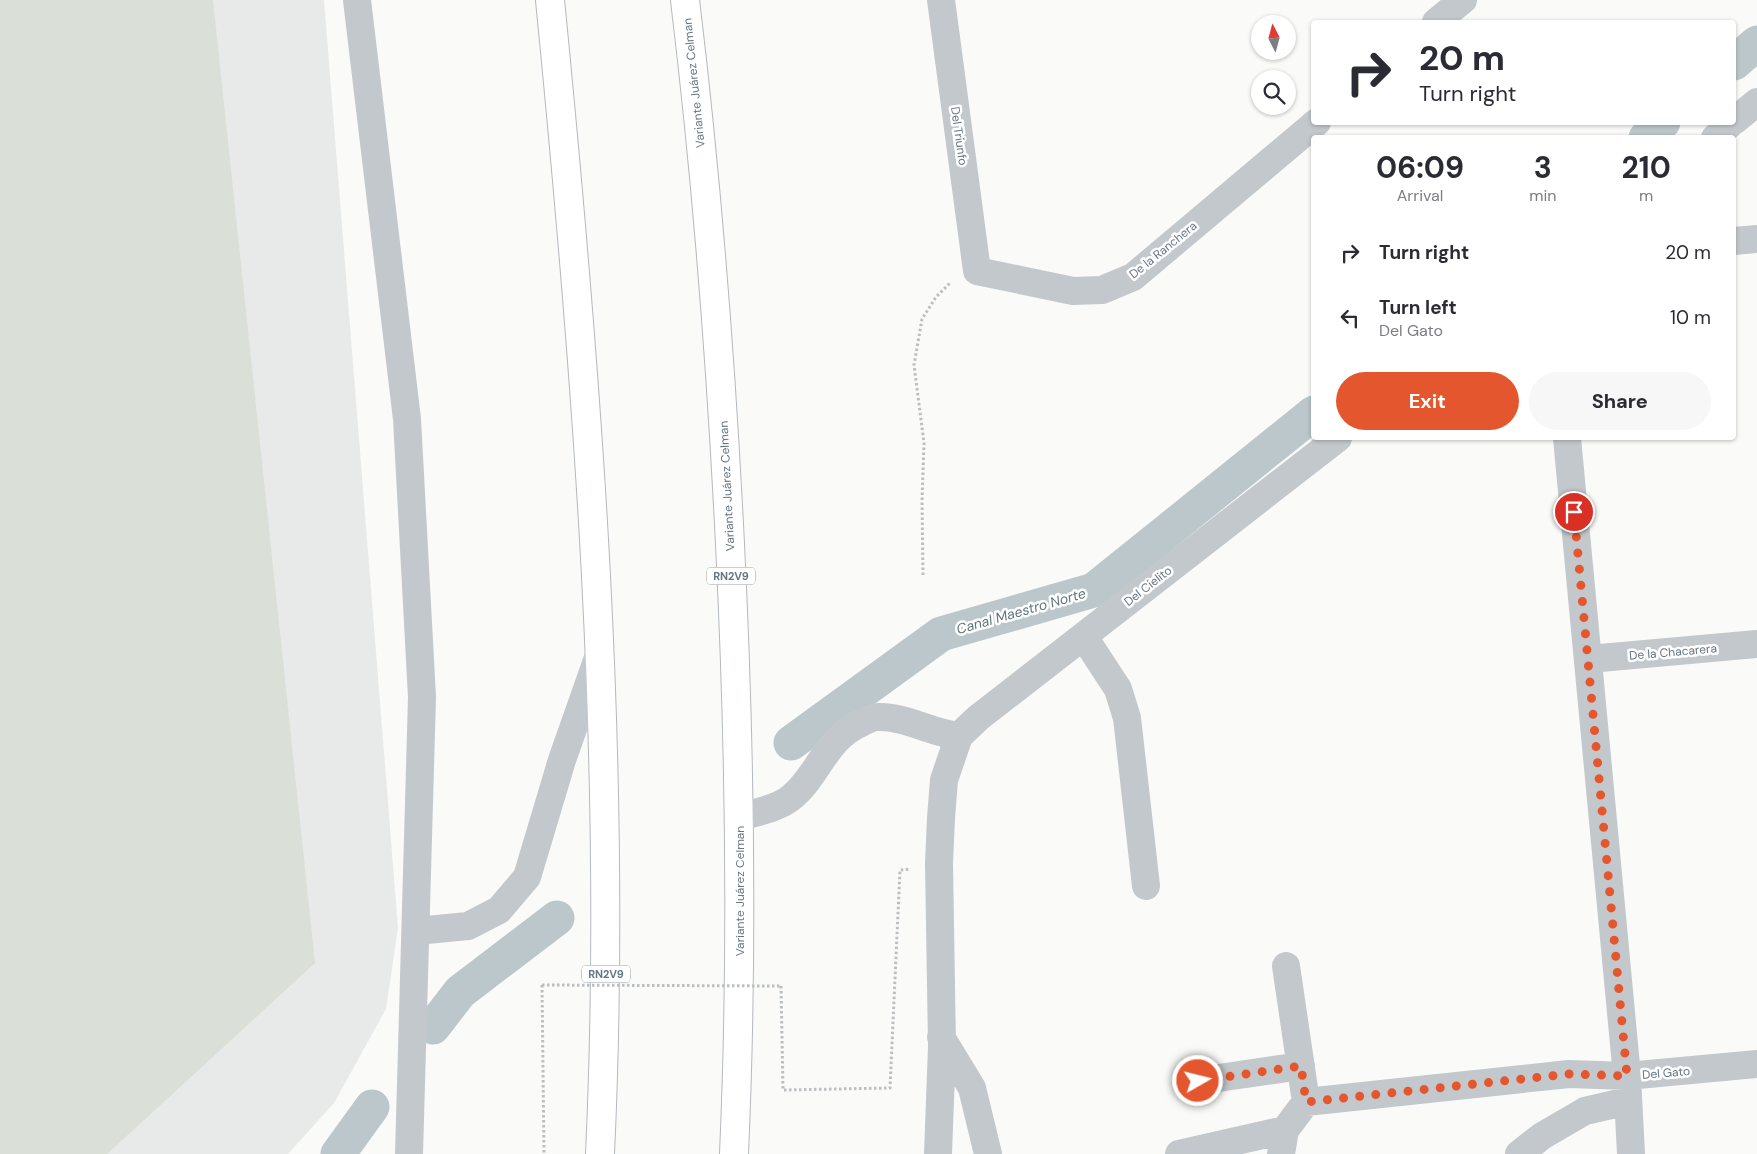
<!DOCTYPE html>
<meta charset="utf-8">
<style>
body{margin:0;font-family:"DM Sans",sans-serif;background:#f7f7f7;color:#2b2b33;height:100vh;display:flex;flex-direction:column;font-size:19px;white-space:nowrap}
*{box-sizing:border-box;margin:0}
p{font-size:16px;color:#7c7c81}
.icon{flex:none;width:28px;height:28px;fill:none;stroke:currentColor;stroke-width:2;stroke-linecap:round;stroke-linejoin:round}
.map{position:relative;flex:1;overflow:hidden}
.sheet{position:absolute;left:1311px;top:135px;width:425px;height:305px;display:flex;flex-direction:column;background:#fff;border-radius:5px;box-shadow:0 1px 4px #0004}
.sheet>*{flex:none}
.top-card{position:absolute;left:1311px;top:20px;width:425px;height:105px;border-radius:5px;box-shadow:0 1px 4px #0004;background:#fff;color:#2b2b33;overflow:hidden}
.needle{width:32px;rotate:354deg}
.controls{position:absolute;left:1251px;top:15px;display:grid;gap:10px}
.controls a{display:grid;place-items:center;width:45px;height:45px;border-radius:50%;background:#fff;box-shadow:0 1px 4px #0004;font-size:25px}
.pin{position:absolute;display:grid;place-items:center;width:42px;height:42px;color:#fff;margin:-21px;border:2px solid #fff;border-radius:50%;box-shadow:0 1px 5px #0007}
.me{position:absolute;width:55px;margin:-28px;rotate:82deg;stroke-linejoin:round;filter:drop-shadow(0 0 4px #0008)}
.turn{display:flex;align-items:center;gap:18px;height:105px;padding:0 25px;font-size:22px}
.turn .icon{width:65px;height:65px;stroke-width:2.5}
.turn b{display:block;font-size:35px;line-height:42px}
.eta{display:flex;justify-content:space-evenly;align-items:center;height:85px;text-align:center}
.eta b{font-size:30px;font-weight:700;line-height:35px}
.button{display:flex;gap:10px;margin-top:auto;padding:10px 25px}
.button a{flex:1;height:58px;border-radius:30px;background:#e4572e;color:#fff;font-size:20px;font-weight:700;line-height:58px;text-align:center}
.button a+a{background:#f7f7f7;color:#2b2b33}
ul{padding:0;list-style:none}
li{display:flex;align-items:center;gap:15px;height:65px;padding:0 25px}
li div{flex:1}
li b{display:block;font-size:19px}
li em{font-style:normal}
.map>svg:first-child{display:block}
.built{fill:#e8e9e9}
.green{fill:#dadfd7}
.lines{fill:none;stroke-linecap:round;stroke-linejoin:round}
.canal{stroke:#bbc7cb;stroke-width:35}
.highway-casing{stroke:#b4b9bd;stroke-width:30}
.path{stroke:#bbbfc2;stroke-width:3;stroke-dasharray:2.5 2.5;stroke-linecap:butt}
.minor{stroke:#c3c8cc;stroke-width:28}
.highway{stroke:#fff;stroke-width:28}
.path-bridge{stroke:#bbbfc2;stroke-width:3;stroke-dasharray:2.5 2.5;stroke-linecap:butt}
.route{stroke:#e4572e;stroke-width:9;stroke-dasharray:0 16.2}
.labels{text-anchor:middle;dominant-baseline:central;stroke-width:5;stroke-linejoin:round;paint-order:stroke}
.shield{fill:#fff;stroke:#939fa8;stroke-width:1}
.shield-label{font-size:11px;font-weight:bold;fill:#657683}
.street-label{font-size:12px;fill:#657683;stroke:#fff}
.water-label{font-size:14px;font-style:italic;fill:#60757c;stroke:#fff}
</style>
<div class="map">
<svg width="1757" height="1154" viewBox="0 0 1757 1154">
<rect width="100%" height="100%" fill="#fafaf8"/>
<!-- built -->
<path class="built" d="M0,0h324l74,928 -12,81 -52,94 -46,51h-288z"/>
<!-- green -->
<path class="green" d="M0,0h213l102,963 -208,191h-107z"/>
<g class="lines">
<!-- canal -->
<path class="canal" d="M1734,63l23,-20
M1646,138l17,-16
M791,743l150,-109 153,-44 220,-177
M433,1027l27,-35 97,-74
M338,1154l34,-47"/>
<!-- highway casing -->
<g class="highway-casing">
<path id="highway" d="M550,0c38,384 68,768 50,1154
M685,0c22,181 36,362 45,544 10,203 13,407 4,610"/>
</g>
<!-- path -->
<path class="path" d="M923,575l-1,-74 2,-58 -10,-78 8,-46 14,-22 14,-14
M542,985l2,169
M781,986l2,104 107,-2 10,-218 10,-1"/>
<!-- minor -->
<path class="minor" d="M357,0l50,419 15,278 -13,457
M941,0l36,271 96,20 29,-1 31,-13 184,-155
M1436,22l27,-22
M1734,121l23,-19
M1715,138l17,-16
M1734,241l23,-2
M1567,438l60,638 4,78
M1084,637l34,52 9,29 19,168
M1589,659l168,-15
M740,817c17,-5 40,-9 53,-21 27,-23 32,-58 70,-74 4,-2 9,-5 14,-5 29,-1 53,16 82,19
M416,931l52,-5 31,-16 28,-33 35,-117 37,-105
M941,1037l31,51 16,66
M1198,1081l103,-15
M1306,1102l263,-28 58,2 130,-12
M938,1154l4,-108 -3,-183 2,-45 3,-38 15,-44 19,-18 360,-280
M1179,1154l106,-24
M1281,1154l4,-24 21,-28 -20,-136
M1519,1154l23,-18 43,-25 43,-10"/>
<!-- highway -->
<use href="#highway" class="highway"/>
<!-- path-bridge -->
<path class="path-bridge" d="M542,985l239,1"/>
</g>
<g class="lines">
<!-- route -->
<path class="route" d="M1198,1081l103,-15 5,36 263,-28 58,2 -53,-564"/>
</g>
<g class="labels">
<!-- shield labels -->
<g class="shield">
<rect x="707" y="567.5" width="48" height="17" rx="4"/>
<rect x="582" y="965.5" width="48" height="17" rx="4"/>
</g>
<g class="shield-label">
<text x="731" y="576">RN2V9</text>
<text x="606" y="974">RN2V9</text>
</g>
<!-- street labels -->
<g class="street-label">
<text transform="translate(694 83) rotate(-96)">Variante Juárez Celman</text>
<text transform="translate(959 136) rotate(82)">Del Triunfo</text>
<text transform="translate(1163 250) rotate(-39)">De la Ranchera</text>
<text transform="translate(727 486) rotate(-93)">Variante Juárez Celman</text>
<text transform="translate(1148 586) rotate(-38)">Del Cielito</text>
<text transform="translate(1673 652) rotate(-5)">De la Chacarera</text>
<text transform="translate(740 891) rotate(-90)">Variante Juárez Celman</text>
<text transform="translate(1666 1073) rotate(-5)">Del Gato</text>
</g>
<!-- water labels -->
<g class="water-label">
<text transform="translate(1021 611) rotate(-16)">Canal Maestro Norte</text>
</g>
</g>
</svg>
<div class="controls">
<a><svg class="needle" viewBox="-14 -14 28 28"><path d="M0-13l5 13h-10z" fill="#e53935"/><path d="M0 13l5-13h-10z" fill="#7c7c81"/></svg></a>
<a><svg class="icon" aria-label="search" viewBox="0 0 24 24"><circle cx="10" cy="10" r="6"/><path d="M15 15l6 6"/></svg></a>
</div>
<div class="pin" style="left:1574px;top:512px;background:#d93025"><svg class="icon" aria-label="arrive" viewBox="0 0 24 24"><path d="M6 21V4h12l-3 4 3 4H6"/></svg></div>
<svg class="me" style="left:1198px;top:1081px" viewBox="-20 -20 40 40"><circle r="17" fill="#e4572e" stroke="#fff" stroke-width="3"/><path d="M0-11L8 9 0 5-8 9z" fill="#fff"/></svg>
<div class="top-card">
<div class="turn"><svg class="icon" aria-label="right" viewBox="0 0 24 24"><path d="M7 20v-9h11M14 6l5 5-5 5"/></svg><div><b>20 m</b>Turn right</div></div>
</div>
<section class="sheet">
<div class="eta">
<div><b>06:09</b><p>Arrival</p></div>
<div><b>3</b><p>min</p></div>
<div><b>210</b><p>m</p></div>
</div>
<ul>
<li><svg class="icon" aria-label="right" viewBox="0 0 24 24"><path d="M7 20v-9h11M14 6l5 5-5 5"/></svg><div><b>Turn right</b></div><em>20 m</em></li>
<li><svg class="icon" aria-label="left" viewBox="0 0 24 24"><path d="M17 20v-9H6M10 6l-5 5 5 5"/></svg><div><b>Turn left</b><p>Del Gato</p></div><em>10 m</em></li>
</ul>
<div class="button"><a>Exit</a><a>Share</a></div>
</section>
</div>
